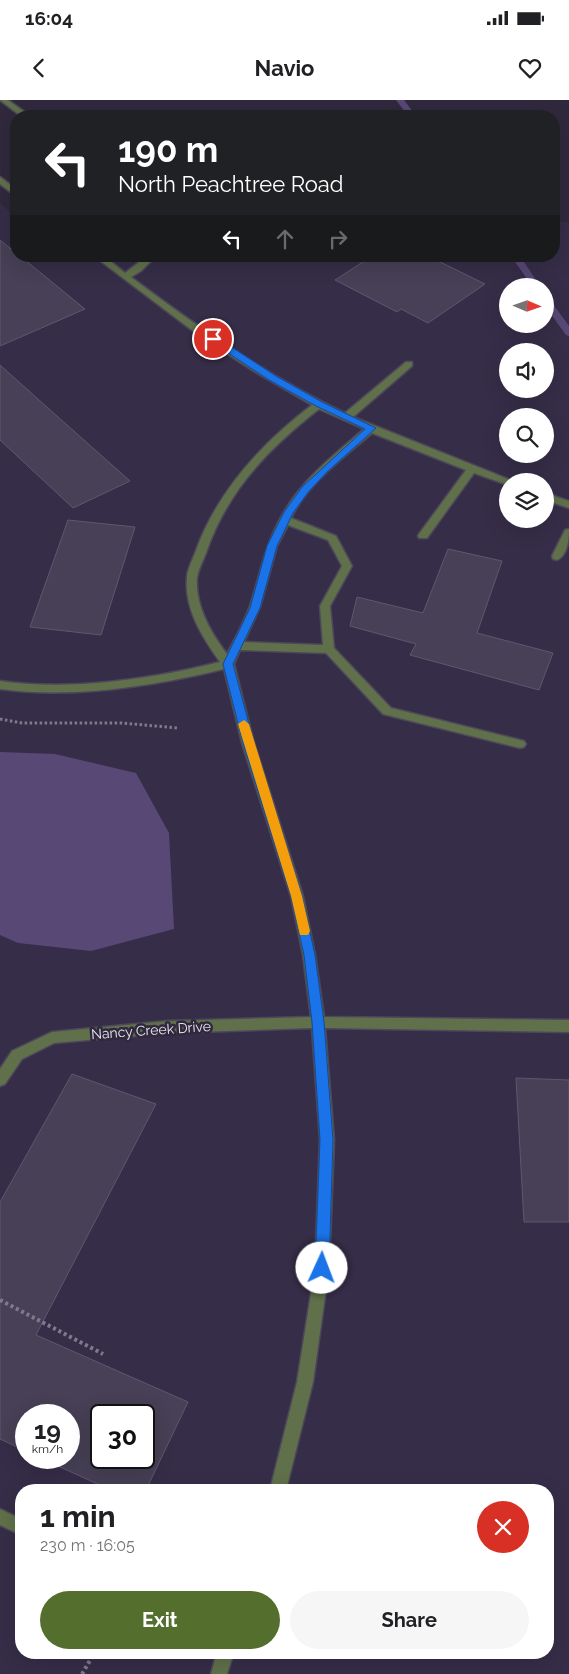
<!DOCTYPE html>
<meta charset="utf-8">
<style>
body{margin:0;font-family:Raleway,sans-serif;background:#f6f6f6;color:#202124;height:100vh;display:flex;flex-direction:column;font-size:19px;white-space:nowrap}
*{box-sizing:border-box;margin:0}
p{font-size:16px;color:#757577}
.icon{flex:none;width:28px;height:28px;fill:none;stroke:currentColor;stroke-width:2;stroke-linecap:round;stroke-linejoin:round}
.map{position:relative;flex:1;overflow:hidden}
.sheet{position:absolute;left:15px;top:1384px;width:539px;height:175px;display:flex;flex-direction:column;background:#fff;border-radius:20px;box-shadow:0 5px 20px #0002}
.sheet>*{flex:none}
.banner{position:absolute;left:10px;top:10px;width:550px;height:152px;border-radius:20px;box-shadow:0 5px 20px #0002;background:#202124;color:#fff;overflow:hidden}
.needle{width:32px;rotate:92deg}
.tools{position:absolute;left:499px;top:178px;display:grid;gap:10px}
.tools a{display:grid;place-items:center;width:55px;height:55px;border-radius:50%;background:#fff;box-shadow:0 5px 20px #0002;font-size:25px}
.speed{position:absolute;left:15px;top:1304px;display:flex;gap:10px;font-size:25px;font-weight:700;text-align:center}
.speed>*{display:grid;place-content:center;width:65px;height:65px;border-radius:50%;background:#fff;box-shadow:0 5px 20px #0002;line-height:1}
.speed small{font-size:12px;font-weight:400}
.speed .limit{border:2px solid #111;border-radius:8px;background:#fff;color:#111}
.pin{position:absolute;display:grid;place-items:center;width:42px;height:42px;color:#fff;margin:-21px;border:2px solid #fff;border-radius:50%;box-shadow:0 1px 5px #0007}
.me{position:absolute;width:55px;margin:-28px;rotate:2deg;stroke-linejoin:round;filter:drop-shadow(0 0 4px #0008)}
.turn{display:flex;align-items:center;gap:18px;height:105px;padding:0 25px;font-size:22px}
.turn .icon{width:65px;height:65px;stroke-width:2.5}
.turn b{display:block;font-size:35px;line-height:42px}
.lanes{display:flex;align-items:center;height:48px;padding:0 25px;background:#0003;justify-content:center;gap:25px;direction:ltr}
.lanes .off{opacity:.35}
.round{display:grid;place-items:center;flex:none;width:52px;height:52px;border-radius:26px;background:#f6f6f6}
.headline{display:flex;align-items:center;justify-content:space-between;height:85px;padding:0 25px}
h1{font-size:30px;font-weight:700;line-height:38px}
.action{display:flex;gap:10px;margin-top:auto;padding:10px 25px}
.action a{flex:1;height:58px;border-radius:30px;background:#546e2e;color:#fff;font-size:20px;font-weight:700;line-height:58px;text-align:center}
.action a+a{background:#f6f6f6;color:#202124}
.status{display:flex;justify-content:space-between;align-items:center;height:35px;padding:0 25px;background:#fff;direction:ltr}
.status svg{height:14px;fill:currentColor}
header{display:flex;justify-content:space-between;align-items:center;height:65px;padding:0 25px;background:#fff;font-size:22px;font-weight:700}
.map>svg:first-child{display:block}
.built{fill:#362d48;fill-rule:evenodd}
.water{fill:#584875}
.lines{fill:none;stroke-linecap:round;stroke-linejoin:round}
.stream{fill:#584875;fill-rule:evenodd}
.building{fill:#474056;stroke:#5f576f;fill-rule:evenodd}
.minor-casing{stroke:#4d475a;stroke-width:3}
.path-far1{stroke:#807a8c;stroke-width:3;stroke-dasharray:2.5 2.5;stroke-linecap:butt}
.path{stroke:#807a8c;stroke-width:4;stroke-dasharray:3 3;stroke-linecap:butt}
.minor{fill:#5f704a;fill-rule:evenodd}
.route{fill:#1a73e8;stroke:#114b97}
.slow{fill:#f59e0b}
.labels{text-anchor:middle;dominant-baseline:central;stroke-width:5;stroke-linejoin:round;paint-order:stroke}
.street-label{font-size:14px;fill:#e8e4f2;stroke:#30293d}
</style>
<div class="status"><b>16:04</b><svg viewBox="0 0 49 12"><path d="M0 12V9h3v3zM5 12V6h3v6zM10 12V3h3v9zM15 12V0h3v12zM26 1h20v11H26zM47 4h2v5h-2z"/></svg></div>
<header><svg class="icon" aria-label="back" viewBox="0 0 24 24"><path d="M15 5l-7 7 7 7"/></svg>Navio<svg class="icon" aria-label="heart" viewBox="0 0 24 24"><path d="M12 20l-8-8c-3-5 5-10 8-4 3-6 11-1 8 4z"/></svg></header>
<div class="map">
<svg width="569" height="1574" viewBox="0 0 569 1574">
<rect width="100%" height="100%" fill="#30293d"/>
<!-- built -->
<path class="built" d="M0,103l16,14v39h538v-34h15v1452h-569zM508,186h37v38h-37zM508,251h37v38h-37zM508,316h37v38h-37zM508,381h37v38h-37zM26,1315h43v43h-43zM101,1315h43v43h-43zM21,1390h527v162h-527z"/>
<!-- water -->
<path class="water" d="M0,652l55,2 81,19 33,60 5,96 -83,22 -73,-8 -18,-8z"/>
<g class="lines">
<!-- stream -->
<path class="stream" d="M396,0h8l12,16h-8z
M511,156h9l20,30h-8z
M545,196l3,1 21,29v10l-3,-1 -21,-29z"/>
</g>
<!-- building -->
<path class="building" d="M0,140l16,13v3h4l65,53 -85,37z
M372,156h56l57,28 -57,39 -27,-14 -4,3 -62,-32z
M0,265l67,60 63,56 -57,27 -73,-68z
M68,420l67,7 -34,108 -71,-8z
M448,449l54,12 -25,72 76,20 -14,37 -129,-35 6,-11 -66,-18 7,-29 66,16z
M72,974l84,30 -120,231 152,67 -42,88h-35l-71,-32h29v-43h-43v36l-26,-12v-237zM101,1315h43v43h-43z
M516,978l53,2v142h-45z"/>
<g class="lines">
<!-- minor casing -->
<g class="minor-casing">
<path id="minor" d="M0,0h8l22,16h-9z
M0,77l16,12v7l-16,-12z
M94,156h10l21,17 22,-17h9l-15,15 -10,6c68,51 138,100 214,136l61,-51h6v4l-59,51 160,64h-5v4l-34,-12 -47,65h-8l-1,-2 1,-2 47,-64 -94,-37c-29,25 -64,50 -81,85l45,18 16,30 -22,40 4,42 57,60 129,32 4,1 2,3 -2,3 -4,1 -137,-34 -57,-61 -86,-3 -6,14 20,79 49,153 12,59 9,62 245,3v12l-244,-4 9,112 -5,128 -16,114 -27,108h-16l27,-108 18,-114 5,-128 -8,-112 -144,5 -114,10 -32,16 -17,25 -5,2v-17l12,-18 40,-19 116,-11 143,-4 -8,-62 -12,-59 -49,-153 -18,-74c-70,17 -152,30 -224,20v-8c70,10 152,-2 220,-19 -17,-24 -36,-53 -33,-84 0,-8 5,-17 8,-25 22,-62 66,-109 117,-148l-55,-32 -56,-36zM319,309l45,20c-29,25 -61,50 -80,83 -19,32 -23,60 -34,94 -6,16 -15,33 -23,48 -16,-21 -32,-48 -30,-76 1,-8 6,-17 9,-25 21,-62 63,-105 113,-144zM288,425l40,15 14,26 -22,40 3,39 -79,-3 16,-35 17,-61z
M545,393l24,8v7l-24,-8z
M569,429c0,10 -1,26 -12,31l-4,-1 -1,-3 13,-26z
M0,1409l21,10v16l-21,-10z
M217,1552h17l-7,22h-16z"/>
</g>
<!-- path-far1 -->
<path class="path-far1" d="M0,619l22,4h100l56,5"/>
<!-- path -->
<path class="path" d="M0,1200l103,54
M82,1574l13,-22"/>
<!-- minor -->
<use href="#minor" class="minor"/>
</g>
<!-- route -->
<path class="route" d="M210,237h6l60,39 46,26 54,26 -48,43 -19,20 -16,22 -16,33 -17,62 -27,56 21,79 48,153 13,59 9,67 9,118 -4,128 -2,4 -5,2 -5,-2 -2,-4 5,-128 -8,-118 -8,-67 -13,-59 -48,-153 -20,-79 27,-56 17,-62 17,-34 18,-25 63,-58 -49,-23 -47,-26 -59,-39z"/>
<!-- slow -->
<path class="slow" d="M244,620l5,4 53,172 8,35 -2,4h-8l-1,-4 -8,-35 -53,-172z"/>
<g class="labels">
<!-- street labels -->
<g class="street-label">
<text transform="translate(151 930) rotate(-4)">Nancy Creek Drive</text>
</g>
</g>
</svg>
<div class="tools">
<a><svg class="needle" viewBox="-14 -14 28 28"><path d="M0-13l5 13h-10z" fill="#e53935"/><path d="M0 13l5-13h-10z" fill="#757577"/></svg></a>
<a><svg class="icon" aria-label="sound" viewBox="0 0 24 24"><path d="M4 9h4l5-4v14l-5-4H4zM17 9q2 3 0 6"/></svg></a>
<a><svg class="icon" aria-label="search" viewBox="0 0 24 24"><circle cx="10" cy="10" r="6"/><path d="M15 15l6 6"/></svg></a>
<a><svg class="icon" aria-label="layers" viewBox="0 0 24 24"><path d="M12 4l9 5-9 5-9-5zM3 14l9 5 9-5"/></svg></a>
</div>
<div class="speed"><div>19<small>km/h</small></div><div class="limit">30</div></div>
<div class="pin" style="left:213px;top:239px;background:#d93025"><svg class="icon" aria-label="arrive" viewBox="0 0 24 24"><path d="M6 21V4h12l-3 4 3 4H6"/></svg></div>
<svg class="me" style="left:322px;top:1168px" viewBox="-20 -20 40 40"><circle r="19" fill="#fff"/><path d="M0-13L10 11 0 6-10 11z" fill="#1a73e8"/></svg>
<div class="banner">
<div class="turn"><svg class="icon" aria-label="left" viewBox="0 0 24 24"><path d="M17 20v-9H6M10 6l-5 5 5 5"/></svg><div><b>190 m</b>North Peachtree Road</div></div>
<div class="lanes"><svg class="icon" aria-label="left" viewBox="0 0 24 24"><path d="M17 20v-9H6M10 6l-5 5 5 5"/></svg><svg class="icon off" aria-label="ahead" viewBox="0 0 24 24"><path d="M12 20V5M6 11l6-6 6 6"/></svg><svg class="icon off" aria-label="right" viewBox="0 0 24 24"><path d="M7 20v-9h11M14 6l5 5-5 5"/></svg></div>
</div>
<section class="sheet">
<div class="headline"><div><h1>1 min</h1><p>230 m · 16:05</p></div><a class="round" style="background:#d93025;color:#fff"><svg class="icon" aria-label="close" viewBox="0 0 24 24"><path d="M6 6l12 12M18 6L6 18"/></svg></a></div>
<div class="action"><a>Exit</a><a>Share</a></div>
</section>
</div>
